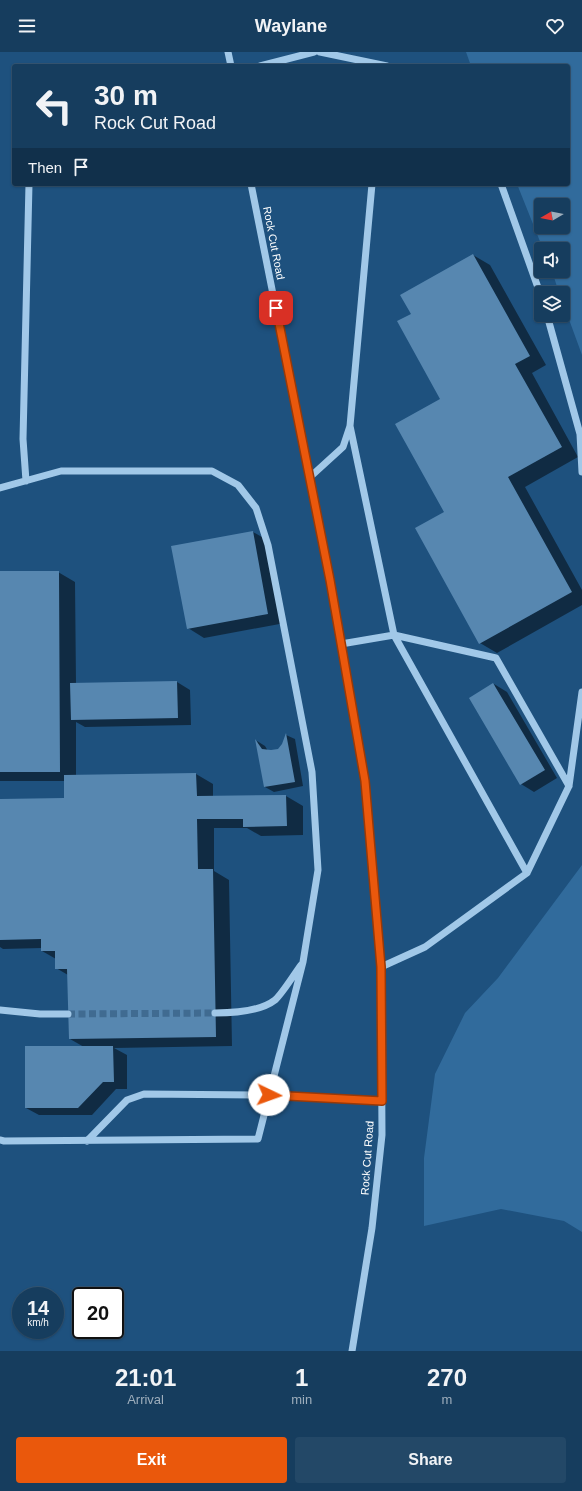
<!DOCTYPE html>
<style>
body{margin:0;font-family:Arial,sans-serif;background:#234867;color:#f1f3f6;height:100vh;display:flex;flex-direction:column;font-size:15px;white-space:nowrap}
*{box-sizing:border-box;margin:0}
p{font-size:13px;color:#9eaebc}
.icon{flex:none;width:22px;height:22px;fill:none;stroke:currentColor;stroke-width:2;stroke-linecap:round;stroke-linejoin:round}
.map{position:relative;height:1299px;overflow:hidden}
.panel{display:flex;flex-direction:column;background:#163d5e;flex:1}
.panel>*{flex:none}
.hud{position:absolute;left:12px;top:12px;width:558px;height:122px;border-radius:4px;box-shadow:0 1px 3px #0004,0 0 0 1px #355673;background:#163d5e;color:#f1f3f6;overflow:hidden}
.needle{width:26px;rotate:260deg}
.buttons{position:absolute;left:534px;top:146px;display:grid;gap:8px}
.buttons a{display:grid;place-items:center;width:36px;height:36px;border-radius:4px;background:#163d5e;box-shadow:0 1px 3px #0004,0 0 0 1px #355673;font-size:20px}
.speed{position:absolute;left:12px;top:1235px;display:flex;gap:8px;font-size:20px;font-weight:700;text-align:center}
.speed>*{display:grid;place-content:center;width:52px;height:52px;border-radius:50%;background:#163d5e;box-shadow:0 1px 3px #0004,0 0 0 1px #355673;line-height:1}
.speed small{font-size:10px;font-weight:400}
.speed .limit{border:2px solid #111;border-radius:6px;background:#fff;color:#111}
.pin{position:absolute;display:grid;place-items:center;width:34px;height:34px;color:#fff;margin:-17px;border-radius:8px;box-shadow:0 2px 6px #0006}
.me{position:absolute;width:44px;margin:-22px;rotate:93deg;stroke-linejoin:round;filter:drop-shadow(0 0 3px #0008)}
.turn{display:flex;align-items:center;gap:14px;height:84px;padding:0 16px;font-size:18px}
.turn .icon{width:52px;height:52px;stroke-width:2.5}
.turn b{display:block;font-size:28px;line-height:34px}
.then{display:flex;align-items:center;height:38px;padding:0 16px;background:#0003;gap:8px;font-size:15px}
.eta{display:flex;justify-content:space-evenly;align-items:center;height:68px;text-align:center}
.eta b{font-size:24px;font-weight:700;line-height:28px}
.action{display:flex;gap:8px;margin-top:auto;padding:8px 16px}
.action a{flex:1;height:46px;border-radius:4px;background:#ea580c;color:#fff;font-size:16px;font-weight:700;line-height:46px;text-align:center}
.action a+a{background:#234867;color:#f1f3f6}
header{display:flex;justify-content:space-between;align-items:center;height:52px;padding:0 16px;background:#163d5e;font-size:18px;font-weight:700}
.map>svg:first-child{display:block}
.green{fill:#316b9c;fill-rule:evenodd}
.shadow{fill:#0007}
.building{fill:#5787b0}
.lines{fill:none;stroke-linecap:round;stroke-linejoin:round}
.minor-tunnel{stroke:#406b91;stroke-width:7;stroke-dasharray:7 3.5;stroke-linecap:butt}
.minor{stroke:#a1c8e8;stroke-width:7}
.route-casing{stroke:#983908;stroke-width:10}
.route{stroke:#ea580c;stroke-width:7}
.labels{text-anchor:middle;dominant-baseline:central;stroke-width:3.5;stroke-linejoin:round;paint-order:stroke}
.street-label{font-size:11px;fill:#fff;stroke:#1e517e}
</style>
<header><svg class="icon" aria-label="menu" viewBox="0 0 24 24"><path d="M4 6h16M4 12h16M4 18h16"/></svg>Waylane<svg class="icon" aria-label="heart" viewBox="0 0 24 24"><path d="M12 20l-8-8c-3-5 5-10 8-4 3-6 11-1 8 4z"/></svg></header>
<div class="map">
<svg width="582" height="1299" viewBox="0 0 582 1299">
<rect width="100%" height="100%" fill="#1e517e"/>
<!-- green -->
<path class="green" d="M466,0h116v303l-19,-52v-10h-4l-7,-22h11v-22h-20l-26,-65h51v-118h-97zM541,153h22v22h-22z
M582,813v367l-18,-11 -63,-12 -77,17v-68l11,-84 30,-61 33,-35z"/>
<!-- shadow -->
<path class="shadow" d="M473,203l17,10 56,100 -14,8 46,84 -53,30 57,103v15l-85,48 -17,-10 -35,-130 -4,-113 -29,-86z
M253,480l16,9 16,82 -81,15 -16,-10z
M0,520h58l17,10 1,102 101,-2 13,8 1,35 -106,2 -9,-5v54l120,-2 17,10v13l73,-1 17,10v29l-42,1 -14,-8h-33v43l15,9 3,166 -118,2 13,7v34h-11l-24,26h-53l-13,-7 58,-61 -14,-8 -2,-64 -12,-7v-9l-14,-8v-3l-39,1 -3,-2v-147l65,-1v-18h-65z
M494,632l13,8 50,86 -23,14 -13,-8z
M286,683l9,4 8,47 -29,6 -9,-5 -8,-46 8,5 3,5 11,-1 4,-6z"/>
<!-- building -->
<path class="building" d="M473,202l57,102 -15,8 47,83 -54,30 64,115 -93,52 -64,-116 29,-16 -49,-88 45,-25 -43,-78 14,-7 -11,-19z
M253,479l15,83 -81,15 -16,-83z
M0,519h59l1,201h-60z
M177,629l1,37 -107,2 -1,-37z
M493,631l52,87 -25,15 -51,-87z
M286,681l9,49 -31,5 -9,-48 7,10 9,1 7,-1 4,-5z
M196,721l1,23 89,-1 1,31 -44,1v-8h-46l1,50h15l3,168 -147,2 -2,-70h-12v-18h-14v-12l-41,1v-141l64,-1v-23z
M25,994h88l1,36h-11l-25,26h-53z"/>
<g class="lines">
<!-- minor-tunnel -->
<path class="minor-tunnel" d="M68,962l147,-1"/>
<!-- minor -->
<path class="minor" d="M228,0l3,14
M320,0l67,14
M260,14l54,-14
M251,132l79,396 35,201 16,186 1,168 -10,93 -20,123
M501,132l40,112
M547,263l33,119 2,38
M350,374l44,209 133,238
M309,426l34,-31 7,-21 22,-242
M26,429l-3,-42 6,-255
M0,436l61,-17h151l26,14 18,23 12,37 44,227 6,98 -15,92 -45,177 -254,2 -4,-1
M341,592l53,-9 102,23 73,128
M381,915l44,-20 102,-74 42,-87 13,-94
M0,958l40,4h28
M215,961c17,0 46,-2 60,-13 7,-6 20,-27 26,-35
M87,1089l40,-41 17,-6 125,1 113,6"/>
</g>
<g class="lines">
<!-- route casing -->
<g class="route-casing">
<path id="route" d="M269,1043l113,6 -1,-134 -16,-186 -35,-201 -54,-272"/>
</g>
<!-- route -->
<use href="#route" class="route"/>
</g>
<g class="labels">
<!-- street labels -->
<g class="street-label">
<text transform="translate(274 191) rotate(79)">Rock Cut Road</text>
<text transform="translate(367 1106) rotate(-86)">Rock Cut Road</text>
</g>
</g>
</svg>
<div class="buttons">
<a><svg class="needle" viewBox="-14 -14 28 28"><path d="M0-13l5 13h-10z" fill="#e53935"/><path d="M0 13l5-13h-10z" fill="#9eaebc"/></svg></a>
<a><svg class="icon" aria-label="sound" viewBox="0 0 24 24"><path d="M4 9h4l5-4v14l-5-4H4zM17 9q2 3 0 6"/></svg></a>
<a><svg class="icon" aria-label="layers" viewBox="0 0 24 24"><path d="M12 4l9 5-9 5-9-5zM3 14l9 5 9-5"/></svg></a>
</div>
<div class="speed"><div>14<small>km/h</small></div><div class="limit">20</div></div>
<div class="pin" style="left:276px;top:256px;background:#d93025"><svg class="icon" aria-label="arrive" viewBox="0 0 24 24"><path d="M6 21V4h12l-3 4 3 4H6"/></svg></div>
<svg class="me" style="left:269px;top:1043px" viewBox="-20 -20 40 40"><circle r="19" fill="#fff"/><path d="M0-13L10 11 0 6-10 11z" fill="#ea580c"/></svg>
<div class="hud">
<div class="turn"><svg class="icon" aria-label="left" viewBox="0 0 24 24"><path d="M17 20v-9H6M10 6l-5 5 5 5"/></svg><div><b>30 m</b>Rock Cut Road</div></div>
<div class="then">Then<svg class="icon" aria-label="arrive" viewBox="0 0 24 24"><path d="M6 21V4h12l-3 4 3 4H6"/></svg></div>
</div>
</div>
<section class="panel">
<div class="eta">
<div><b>21:01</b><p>Arrival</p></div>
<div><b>1</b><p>min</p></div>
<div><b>270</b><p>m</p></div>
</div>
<div class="action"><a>Exit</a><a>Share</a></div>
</section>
